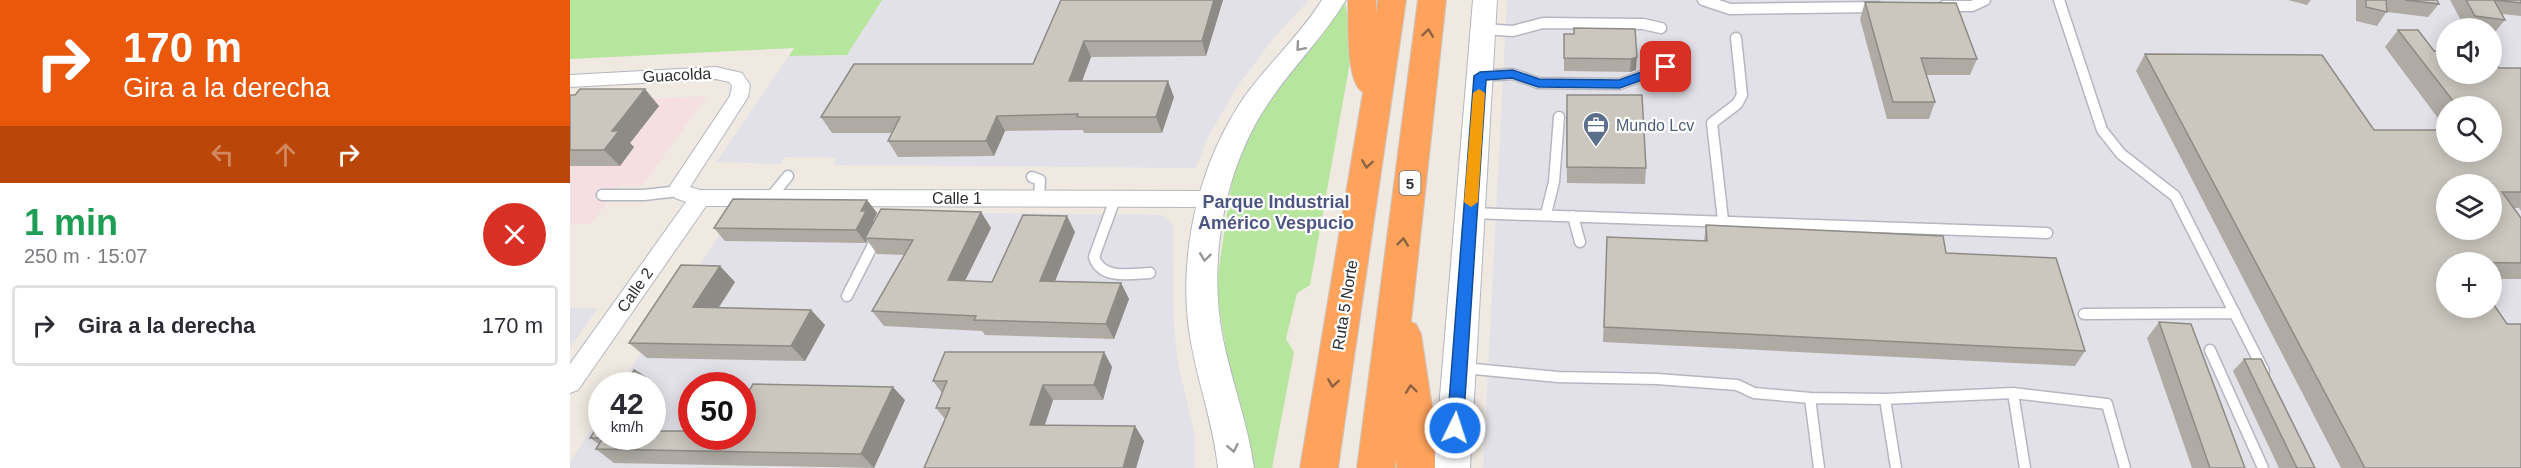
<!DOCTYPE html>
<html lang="es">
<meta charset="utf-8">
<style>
body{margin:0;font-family:Helvetica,sans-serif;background:#f2f2f3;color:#2b2b33;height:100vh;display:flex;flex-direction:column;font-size:22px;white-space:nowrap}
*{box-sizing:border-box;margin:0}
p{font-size:20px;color:#7c7c81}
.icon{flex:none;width:33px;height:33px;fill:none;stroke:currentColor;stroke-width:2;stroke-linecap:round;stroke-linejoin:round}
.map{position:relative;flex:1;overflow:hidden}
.side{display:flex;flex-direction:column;background:#fff;width:570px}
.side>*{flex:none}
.guide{background:#ea580c;color:#fff;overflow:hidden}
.buttons{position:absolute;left:1866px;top:18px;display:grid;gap:12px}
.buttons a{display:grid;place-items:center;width:66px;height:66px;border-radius:50%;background:#fff;box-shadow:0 3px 15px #0003;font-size:30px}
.speed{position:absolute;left:18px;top:372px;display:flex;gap:12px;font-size:30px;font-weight:700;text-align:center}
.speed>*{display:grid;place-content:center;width:78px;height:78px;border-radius:50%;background:#fff;box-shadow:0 3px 15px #0003;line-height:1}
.speed small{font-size:15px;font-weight:400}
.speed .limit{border:9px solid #d22;background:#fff;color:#111}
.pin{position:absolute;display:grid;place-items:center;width:51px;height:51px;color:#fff;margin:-26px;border-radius:12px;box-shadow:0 3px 9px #0006}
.me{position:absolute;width:66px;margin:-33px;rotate:4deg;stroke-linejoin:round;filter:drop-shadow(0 0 4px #0008)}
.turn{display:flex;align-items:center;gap:21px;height:126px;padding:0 24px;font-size:27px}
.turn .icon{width:78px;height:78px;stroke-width:2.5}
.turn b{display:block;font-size:42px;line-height:51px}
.lanes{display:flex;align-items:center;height:57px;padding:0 24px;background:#0003;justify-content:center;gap:30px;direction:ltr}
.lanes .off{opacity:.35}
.round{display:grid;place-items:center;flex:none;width:63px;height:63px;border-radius:32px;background:#f2f2f3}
.headline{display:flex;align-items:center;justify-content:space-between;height:102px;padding:0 24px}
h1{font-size:36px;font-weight:800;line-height:45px;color:#1e9e55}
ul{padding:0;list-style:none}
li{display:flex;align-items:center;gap:18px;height:81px;margin:0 12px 9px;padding:0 12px;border:3px solid #e1e1e2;border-radius:6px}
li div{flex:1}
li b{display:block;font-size:22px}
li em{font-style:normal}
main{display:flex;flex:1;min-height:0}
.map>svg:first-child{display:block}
.industrial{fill:#e3e1e8;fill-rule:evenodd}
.medical{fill:#f5dfe0}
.green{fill:#b6e59e}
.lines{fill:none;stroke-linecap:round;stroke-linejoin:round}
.lane-casing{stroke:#b4b7c1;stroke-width:13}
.street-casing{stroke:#b4b7c1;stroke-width:2}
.secondary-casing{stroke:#b4b7c1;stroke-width:2}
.highway-casing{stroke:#c9c9c9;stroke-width:2}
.lane{stroke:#fff;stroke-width:10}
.street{fill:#fff;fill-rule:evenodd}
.secondary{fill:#fff;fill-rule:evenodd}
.highway{fill:#ffa35c;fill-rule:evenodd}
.wall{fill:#afaba4}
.shaded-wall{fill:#8e8b86}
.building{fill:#cbc7bf;stroke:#8e8b86;stroke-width:1.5;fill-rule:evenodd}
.oneway{stroke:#8c6343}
.oneway2{stroke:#969696}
.route{fill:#1a73e8;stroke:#114b97;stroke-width:1.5}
.slow{fill:#f59e0b}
.labels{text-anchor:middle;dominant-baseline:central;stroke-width:4.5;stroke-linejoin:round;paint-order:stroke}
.shield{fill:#fff;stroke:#6d6d6d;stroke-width:1.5}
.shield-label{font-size:15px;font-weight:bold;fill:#2e2e2e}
.street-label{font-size:16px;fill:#2e2e2e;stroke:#fff}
.service-label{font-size:16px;fill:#4e5e75;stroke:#fff;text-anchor:start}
.neighbourhood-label{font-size:18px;font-weight:bold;fill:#4d5680;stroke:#fff}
</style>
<main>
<section class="side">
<div class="guide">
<div class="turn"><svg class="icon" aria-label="right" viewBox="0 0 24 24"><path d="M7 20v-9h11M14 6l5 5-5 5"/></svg><div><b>170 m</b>Gira a la derecha</div></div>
<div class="lanes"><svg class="icon off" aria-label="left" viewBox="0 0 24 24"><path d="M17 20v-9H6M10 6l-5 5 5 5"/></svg><svg class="icon off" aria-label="ahead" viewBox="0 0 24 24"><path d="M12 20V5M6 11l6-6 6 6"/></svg><svg class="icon" aria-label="right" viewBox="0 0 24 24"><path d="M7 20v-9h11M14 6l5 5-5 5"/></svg></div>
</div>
<div class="headline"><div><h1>1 min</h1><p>250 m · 15:07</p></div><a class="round" style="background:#d93025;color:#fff"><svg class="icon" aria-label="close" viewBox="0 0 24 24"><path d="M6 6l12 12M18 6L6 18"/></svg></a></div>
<ul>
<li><svg class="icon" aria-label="right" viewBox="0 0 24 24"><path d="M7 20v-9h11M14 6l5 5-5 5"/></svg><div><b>Gira a la derecha</b></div><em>170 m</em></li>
</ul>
</section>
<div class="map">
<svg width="1951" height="468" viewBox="0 0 1951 468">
<rect width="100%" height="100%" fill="#efe9e1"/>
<!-- industrial -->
<path class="industrial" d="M312,0h427l-37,40 -35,47 -30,52 -11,29 -363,-3 4,-7 -53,-1 -3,7 -65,-2 73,-106 58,-1z
M937,0h1014v468h-1038zM1876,28h46v46h-46zM1876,106h46v46h-46zM1876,184h46v46h-46zM1876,262h46v46h-46z
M166,210l426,5 11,10 1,102 4,36 17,73v32h-625v-6l31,-48 1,22h50v-50l-32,-1zM122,386h50v50h-50z
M0,308h28l-28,40z"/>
<!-- medical -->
<path class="medical" d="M137,96l-64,89h-24l-28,39h-21v-121z"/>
<!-- green -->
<path class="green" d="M0,0h312l-35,55 -58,1 5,-8 -224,11z
M775,2l6,32 -1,28 -40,223 -13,8 -11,46 8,13 -22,116h-27l-29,-181 16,-106 16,-51 32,-47 41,-46z"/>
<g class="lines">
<!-- lane casing -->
<g class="lane-casing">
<path id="lane" d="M1133,0l27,9 148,-2
M1489,0l43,130 19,24 54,42 89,175
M1374,6h28l13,-6
M913,29l30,2 30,-8 100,1 18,4
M910,76l33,-2 25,9 82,1 46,-17
M462,177l8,3 -1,19
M32,195h42l35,-4
M200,198l18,-22
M545,199l-21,58c7,23 37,17 56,16
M901,213l576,20
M976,214l8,-32 5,-65
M1003,216l7,26
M1153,220l-11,-97 25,-19 5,-9 -6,-57
M277,296l31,-61
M1514,314l151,-1
M1640,350l53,118
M894,368l94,9 99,2 80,6 17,8 56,5 75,1 128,-6 94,11 18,64
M1443,393l12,75
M1240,398l9,70
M1315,399l11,69"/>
</g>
<!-- street casing -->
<g class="street-casing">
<path id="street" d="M146,67l26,6 8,12 -2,12 -58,90 10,3 514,1 7,3 3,5 -3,5 -7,3 -508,-1 -128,184 -8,3v-29l116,-162 -11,-4 -5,-12 60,-90 2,-10 -3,-4 -13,-3 -146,8v-12z"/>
</g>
<!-- secondary casing -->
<g class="secondary-casing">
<path id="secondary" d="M752,0h24c-27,44 -67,80 -91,125 -34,62 -46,145 -32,214 9,44 25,85 31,129h-36c-5,-50 -25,-97 -30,-147 -8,-76 13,-162 57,-225 24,-33 55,-61 77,-96z
M903,0h24l-27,468h-36z"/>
</g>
<!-- highway casing -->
<g class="highway-casing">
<path id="highway" d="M778,0h28v14l2,-14h28l-68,468h-38l63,-376c-18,-10 -14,-72 -15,-92z
M848,0h28l-35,322 5,2 5,10 13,86 1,48h-38l-1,-9 -1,9h-38z"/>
</g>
<!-- lane -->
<use href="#lane" class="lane"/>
<!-- street -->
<use href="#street" class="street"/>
<!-- secondary -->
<use href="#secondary" class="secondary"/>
<!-- highway -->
<use href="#highway" class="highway"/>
</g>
<!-- wall -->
<path class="wall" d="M491,0h162l-17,56 -115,1 -9,24 92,16 -12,36h-78l-1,-3 -78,1 -11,25 -96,1 -10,-16 4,-8h-60l-11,-16 212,-53z
M1718,0h23l-4,5z
M1786,0h81l2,4 -11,13 -41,-5v-1l-10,15 -21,-5z
M1880,0h71v16l-19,-2 3,6 -10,12 -3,-1v-3h-27z
M1295,2l112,57 -7,16h-44l9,27 -6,17h-42l-27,-100z
M1065,29l1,41 -6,2 -66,-1v-37h10z
M1828,30l36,21 65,17h22v143l-2,-3h-5l7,10v61h-29v-17h-46l61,62 14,144h-180l-205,-397 9,-17 229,76 118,22v-46h-46v23l-61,-82z
M0,95l89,11 -29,37 4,4 -14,19h-50z
M996,111l80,57 -1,16 -78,-1z
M297,200l10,13 -4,8 1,1 107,-10 10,16 -26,53 27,1 83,-50 -20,49 66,2 8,16 -15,40 -129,-4 -3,-4 -98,-5 -12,-15 32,-56 -27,-1 -10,-14 -1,3 -141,-2 -11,-13z
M1136,225l240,28 139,98 -10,15 -472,-24 4,-105 97,4z
M165,282l-17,26 93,2 14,15 -20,36 -158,-3 -18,-15z
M1589,322l86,146h-53l-45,-130z
M534,352l8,15 -9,33h-50l-8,25 90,1 9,15 -8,27h-212l21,-49 -9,-11 6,-15 -9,-12z
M1674,359l71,109h-36l-46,-97z
M335,400l-31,68 -260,-5 -18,-14 3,-5 -9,-6 12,-2h140z"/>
<!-- shaded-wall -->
<path class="shaded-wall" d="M644,0h9l-17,56 -4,-15z
M514,41l7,16 -15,40 -7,-16z
M1067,57l-1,13 -6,2 1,-13z
M598,81l6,16 -12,36 -6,-16z
M75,89l14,17 -29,37 4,4 -14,19 -16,-16 8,-19z
M427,116l8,15 -11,25 -8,-15z
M297,200l10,13 -4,8 2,3 -10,14 2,2 -1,3 -10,-13 5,-19z
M411,212l10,16 -33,67 -10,-15z
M497,216l8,16 -26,64 -9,-15z
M150,266l15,16 -26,41 -16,-16z
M551,283l8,16 -15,40 -8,-15z
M241,310l14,15 -20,36 -14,-15z
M534,352l8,15 -9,33 -9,-15z
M75,377l10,8 -3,4v-3h-12z
M473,385l10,15 -13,39 -10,-14z
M323,387l12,13 -31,68 -13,-14z
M565,426l9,15 -8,27h-13z"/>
<!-- building -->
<path class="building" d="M491,0h153l-12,41h-118l-15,40h99l-12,36h-79l1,-3 -81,2 -11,25h-98l12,-24h-79l33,-53h179z
M1796,0h20l1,12 -21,-5z
M1835,0h32l2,4z
M1896,0h55v3l-27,-3 11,20 -30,-4z
M1295,2l91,1 21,56 -56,-1 14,44h-42z
M1004,28l61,1 2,28 -6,2 -67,-1v-24h10z
M1828,30h20l16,21h12v23h46v-15l7,9h22v124h-19l19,26v45l-75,-1v46h46v-6l15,22h14v144h-156l-220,-414 177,1 52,75h72v22h46v-46h-35zM1876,184h46v46h-46z
M10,89h65l-33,42h7l-15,19h-34v-55h5z
M997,95h75l4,73 -79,-1z
M163,199l134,1 -6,11h5l-10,19 -142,-2z
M311,209l100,3 -33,68 44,2 31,-67 44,1 -27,65 81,2 -15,41 -132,-4 2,-4 -104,-5 41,-71 -48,-2z
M1136,225l237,11 3,17 110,5 29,93 -481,-24 3,-90 100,4z
M111,265l39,1 -27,41 118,3 -20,36 -162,-3z
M1589,322l32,2 54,144h-35z
M375,352h159l-10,33h-51l-13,40 105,1 -12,42h-199l26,-60h-14l11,-27h-14z
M1674,359h17l54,109h-18z
M64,370l11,7 -5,9h-16z
M183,384l140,3 -32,67 -265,-5 8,-13h48v-5h40v5h50v-33z
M32,420v16h2l-1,2h-13z"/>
<!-- one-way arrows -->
<defs><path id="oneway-chevron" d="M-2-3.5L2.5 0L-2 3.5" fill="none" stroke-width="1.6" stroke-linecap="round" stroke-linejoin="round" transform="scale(1.5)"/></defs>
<g class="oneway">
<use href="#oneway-chevron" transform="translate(858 33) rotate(-83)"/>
<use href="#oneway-chevron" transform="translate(797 164) rotate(99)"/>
<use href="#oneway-chevron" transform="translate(833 242) rotate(-83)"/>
<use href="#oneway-chevron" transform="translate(763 383) rotate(99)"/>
<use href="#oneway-chevron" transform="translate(841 389) rotate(-97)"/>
</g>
<g class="oneway2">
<use href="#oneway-chevron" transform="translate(730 47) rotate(131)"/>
<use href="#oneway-chevron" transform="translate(635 257) rotate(97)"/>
<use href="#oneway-chevron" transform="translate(663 448) rotate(79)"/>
</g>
<!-- route -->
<path class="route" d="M1096,63l4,1v6l-50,18 -82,-1 -26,-9 -26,2 -23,348 -2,4 -6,2 -6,-2 -2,-4 27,-352 6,-4 33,-2 26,9 80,1z"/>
<!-- slow -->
<path class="slow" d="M909,89l6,4 -7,109 -7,5 -7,-5 9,-109z"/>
<!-- icons -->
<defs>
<g id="office-pin" transform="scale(1.35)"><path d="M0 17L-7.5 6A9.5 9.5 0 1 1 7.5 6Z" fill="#5c6f8a" stroke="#fff"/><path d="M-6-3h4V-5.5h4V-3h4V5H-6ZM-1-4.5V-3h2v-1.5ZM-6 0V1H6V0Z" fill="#fff"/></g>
</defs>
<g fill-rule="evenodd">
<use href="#office-pin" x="1026" y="125"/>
</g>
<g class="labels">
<!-- shield labels -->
<rect class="shield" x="829.5" y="171" width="21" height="24" rx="4.5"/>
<g class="shield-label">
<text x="840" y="183">5</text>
</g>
<!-- street labels -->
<g class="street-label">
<text transform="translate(107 75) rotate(-3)">Guacolda</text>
<text x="387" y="198">Calle 1</text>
<text transform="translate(65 290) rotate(-55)">Calle 2</text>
<text transform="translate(775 305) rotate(-81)">Ruta 5 Norte</text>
</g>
<!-- service labels -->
<g class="service-label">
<text x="1046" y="125">Mundo Lcv</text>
</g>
<!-- neighbourhood labels -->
<g class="neighbourhood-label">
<text x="706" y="202">Parque Industrial<tspan x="706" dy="21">Américo Vespucio</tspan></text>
</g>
</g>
</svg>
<div class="buttons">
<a><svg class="icon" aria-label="sound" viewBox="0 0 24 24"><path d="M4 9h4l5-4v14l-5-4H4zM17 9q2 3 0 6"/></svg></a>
<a><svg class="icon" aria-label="search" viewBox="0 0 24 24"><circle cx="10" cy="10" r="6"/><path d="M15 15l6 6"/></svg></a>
<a><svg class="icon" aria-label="layers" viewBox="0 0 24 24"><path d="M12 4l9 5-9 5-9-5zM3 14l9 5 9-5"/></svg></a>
<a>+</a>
</div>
<div class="speed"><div>42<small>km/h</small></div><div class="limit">50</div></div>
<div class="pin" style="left:1096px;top:67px;background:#d93025"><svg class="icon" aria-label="arrive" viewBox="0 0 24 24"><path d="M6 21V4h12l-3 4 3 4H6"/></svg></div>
<svg class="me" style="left:885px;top:428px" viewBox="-20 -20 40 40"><circle r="17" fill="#1a73e8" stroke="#fff" stroke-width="3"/><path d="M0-11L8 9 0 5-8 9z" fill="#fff"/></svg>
</div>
</main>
